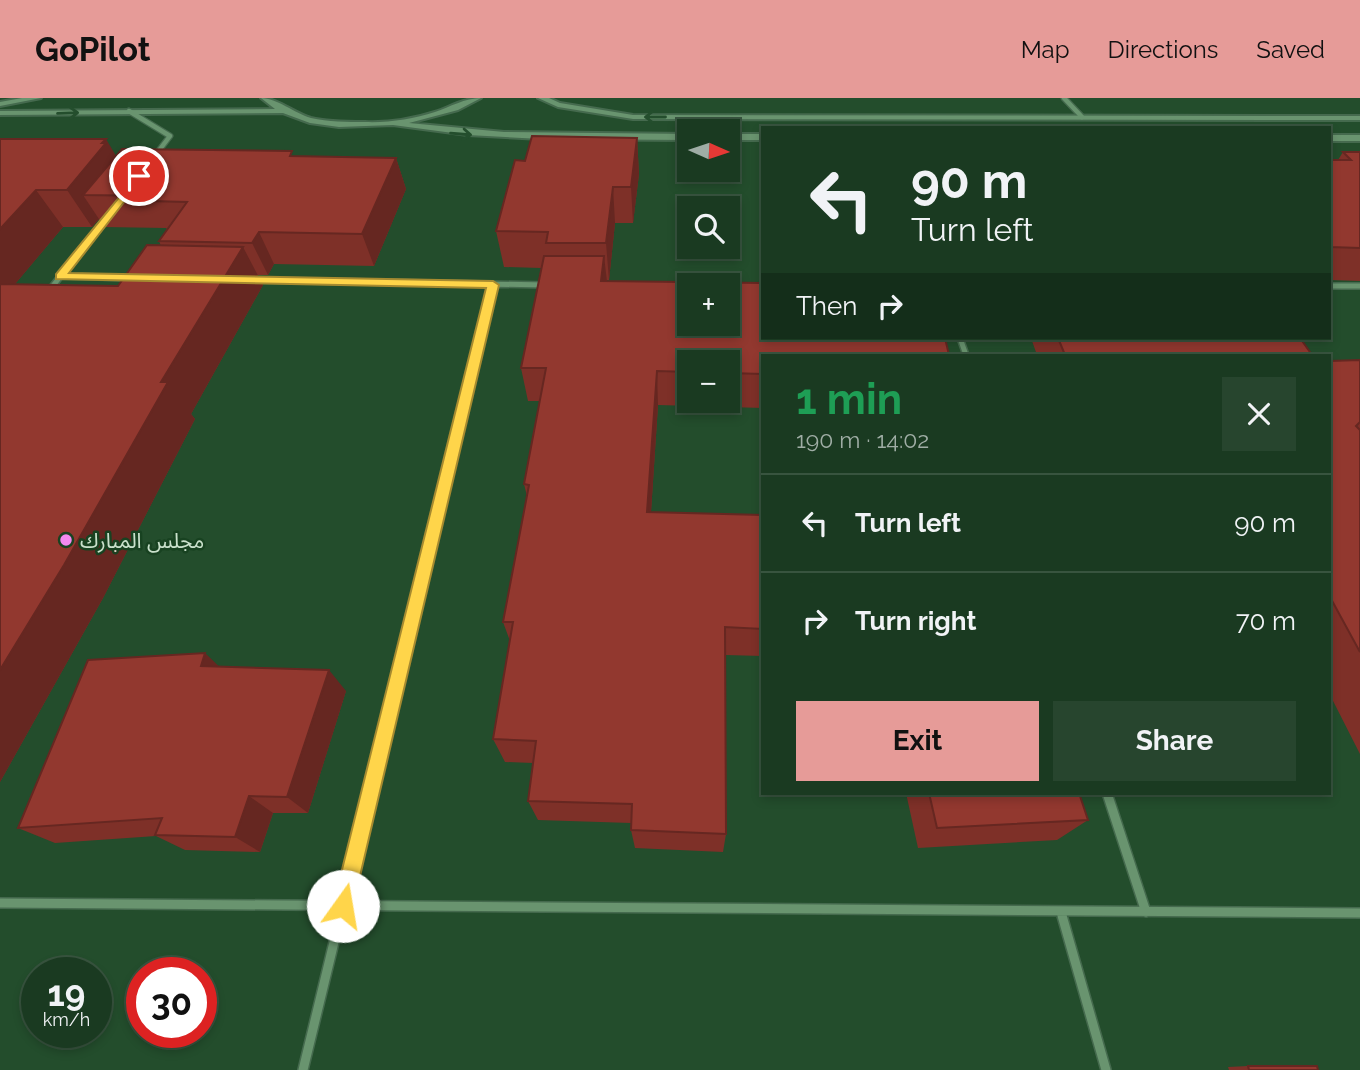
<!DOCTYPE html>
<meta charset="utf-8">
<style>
body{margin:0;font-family:Raleway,"Noto Sans Arabic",sans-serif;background:#27452e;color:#f1f3f6;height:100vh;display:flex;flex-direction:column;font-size:26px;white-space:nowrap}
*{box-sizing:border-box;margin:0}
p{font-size:23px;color:#9fada5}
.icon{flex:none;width:38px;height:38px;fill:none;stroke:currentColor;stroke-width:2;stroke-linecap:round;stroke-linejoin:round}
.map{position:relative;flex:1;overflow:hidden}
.drawer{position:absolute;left:761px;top:256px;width:570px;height:441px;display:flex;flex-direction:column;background:#1a3a21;border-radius:0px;box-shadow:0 4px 10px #0003,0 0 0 2px #38543f}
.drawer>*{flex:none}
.top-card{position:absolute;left:761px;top:28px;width:570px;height:214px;border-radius:0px;box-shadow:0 4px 10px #0003,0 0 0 2px #38543f;background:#1a3a21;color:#f1f3f6;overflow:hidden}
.needle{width:46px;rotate:93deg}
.fabs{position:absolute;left:677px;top:21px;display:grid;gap:14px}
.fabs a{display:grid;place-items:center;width:63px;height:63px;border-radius:0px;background:#1a3a21;box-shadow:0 4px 10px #0003,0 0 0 2px #38543f;font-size:35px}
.speed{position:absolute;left:21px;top:859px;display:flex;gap:14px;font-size:35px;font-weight:700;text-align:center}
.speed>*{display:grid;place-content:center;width:91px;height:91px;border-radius:50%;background:#1a3a21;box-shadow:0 4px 10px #0003,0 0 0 2px #38543f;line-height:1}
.speed small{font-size:18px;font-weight:400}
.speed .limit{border:10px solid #d22;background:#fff;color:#111}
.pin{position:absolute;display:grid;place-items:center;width:60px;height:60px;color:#fff;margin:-30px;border:4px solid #fff;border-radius:50%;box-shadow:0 2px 7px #0007}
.me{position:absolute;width:77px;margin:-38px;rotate:13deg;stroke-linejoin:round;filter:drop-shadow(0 0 5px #0008)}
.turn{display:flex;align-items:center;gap:24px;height:147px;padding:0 35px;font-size:32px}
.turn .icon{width:91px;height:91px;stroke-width:2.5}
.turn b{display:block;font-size:49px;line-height:60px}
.then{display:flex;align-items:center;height:66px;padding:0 35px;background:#0003;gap:14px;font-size:26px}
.round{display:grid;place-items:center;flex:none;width:74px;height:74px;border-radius:0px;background:#27452e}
.overview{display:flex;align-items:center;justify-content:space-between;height:119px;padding:0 35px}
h1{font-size:42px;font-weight:700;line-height:52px;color:#1e9e55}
.button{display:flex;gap:14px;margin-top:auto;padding:14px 35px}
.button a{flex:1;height:80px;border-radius:0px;background:#e69b98;color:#111;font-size:28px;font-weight:700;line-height:80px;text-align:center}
.button a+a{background:#27452e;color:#f1f3f6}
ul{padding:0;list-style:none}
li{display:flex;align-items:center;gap:21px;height:98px;padding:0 35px;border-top:2px solid #38543f}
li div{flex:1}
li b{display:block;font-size:26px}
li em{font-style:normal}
header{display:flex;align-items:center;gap:42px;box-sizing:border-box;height:98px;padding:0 35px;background:#e69b98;color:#111}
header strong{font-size:33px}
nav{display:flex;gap:38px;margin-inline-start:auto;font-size:24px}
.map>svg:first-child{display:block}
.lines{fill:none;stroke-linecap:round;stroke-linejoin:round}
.street-far3-casing{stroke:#456a4e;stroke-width:7}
.street-far2-casing{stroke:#456a4e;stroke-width:8}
.street-far1-casing{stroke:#456a4e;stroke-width:10}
.street-casing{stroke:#456a4e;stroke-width:12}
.secondary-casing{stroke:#456a4e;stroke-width:4}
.street-far3{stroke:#69946f;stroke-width:4.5}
.street-far2{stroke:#69946f;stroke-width:5}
.street-far1{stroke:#69946f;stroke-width:7}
.street{stroke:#69946f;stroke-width:9}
.secondary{fill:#69946f;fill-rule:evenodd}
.wall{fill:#7e3028;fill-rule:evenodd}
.shaded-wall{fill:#662721}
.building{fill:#92382f;stroke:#662721;stroke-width:2;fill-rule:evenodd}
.oneway{stroke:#244e2d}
.route{fill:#ffd54a;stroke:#a68a30;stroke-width:2}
.poi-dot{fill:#f489f0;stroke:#184221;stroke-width:2.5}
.labels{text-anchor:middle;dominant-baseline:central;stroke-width:5;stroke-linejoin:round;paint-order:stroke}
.poi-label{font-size:21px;fill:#cae1cc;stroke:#184221;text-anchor:start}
</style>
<header>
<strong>GoPilot</strong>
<nav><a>Map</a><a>Directions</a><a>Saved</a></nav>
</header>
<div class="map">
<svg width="1360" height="972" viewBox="0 0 1360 972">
<rect width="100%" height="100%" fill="#234d2c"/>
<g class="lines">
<!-- street-far3 casing -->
<g class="street-far3-casing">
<path id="street-far3" d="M1064,0l18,19
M129,13l41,25 -16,21
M69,167l38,-49"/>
</g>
<!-- street-far2 casing -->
<g class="street-far2-casing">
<path id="street-far2" d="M61,178l72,2
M250,182l296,5
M1330,188h30
M48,194l23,-29
M960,240l6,17
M447,376l46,-189"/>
</g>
<!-- street-far1 casing -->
<g class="street-far1-casing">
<path id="street-far1" d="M383,640l65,-266"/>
</g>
<!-- street casing -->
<g class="street-casing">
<path id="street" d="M1107,695l39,119
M0,805l1360,10
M1061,814l45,158
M303,972l81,-334"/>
</g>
<!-- secondary casing -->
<g class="secondary-casing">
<path id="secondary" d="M22,0h19l-41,8v-4z
M261,0c16,0 33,15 50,20 17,4 36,4 54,4 23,1 48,-3 70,-10 15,-5 30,-14 46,-14l-23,12 -49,13 95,9 186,2v6l-149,-1 -73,-4 -75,-10 -54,2 -29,-4 -27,-10 -283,2v-4l275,-2z
M538,0h11l11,5 73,12 727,1v4l-727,-1 -75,-12z
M728,36h35v6h-35z
M1330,37h30v6h-30z"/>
</g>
<!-- street-far3 -->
<use href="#street-far3" class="street-far3"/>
<!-- street-far2 -->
<use href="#street-far2" class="street-far2"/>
<!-- street-far1 -->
<use href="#street-far1" class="street-far1"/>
<!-- street -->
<use href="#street" class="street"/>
<!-- secondary -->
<use href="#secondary" class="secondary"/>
</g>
<!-- wall -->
<path class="wall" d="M637,40l2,36 -6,49h-18l-6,57h-2v1l156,74v53l-105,-3 -7,107 112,3v141l-38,-1 1,179 -3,18 -88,-4 -4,-18v-7l-93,-3 -10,-19 5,-38 -28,-1 -12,-23 17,-98 -7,-19 24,-126 -3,-12 16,-83h-12l-7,-33 20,-100 -37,-1 -8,-36 29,-70zM690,264h38v39h-38z
M0,41l116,17h178l102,2 10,31 -32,77 -100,-2 -6,11h-11l6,10 -72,129 4,5 -92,179 -103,184zM99,121l5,8 62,1 1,1 -8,12 2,5 -43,40 -103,-2 48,-57h29z
M1343,54h17v129l-30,-1v-120h8z
M763,84v32l-1,-21z
M1031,240h269l12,17h-275z
M1360,262v394l-30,-59v-334z
M219,569l127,24 -38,122h-35l-13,39 -75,-2 -29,-14 -101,7 -37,-15z
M906,695h173l9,27 -31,20 -139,8z
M1248,968l70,4h-89l-1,-3z"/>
<!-- shaded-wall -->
<path class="shaded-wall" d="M637,40l2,36 -6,49 -2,-36z
M106,41l22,37 -45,19 16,24 -7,8 -25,-37z
M396,60l10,31 -32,77 -12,-32z
M613,89l2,36 -6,57 -3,-37z
M36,92l27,37 -63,75v43v-116z
M259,134l15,32 -6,11 -16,-32z
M243,149l20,38 -72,129 4,5 -92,179 -103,184v-112l161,-288z
M604,158l4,34 -7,-9z
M657,273l1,34 -9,138 -2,-31z
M205,555l23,22 -27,-9z
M329,572l17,21 -38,122 -21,-16z
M249,698l24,17 -13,39 -25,-15z"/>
<!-- building -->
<path class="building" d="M532,38l105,2 -6,49h-18l-7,56h-60l2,-11 -52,-1 19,-71 10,1z
M0,41h106l-4,4h4l-39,47h-31l-36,39z
M122,51l170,2 -2,5 106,2 -34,76 -103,-2 -7,11 -93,-2 28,-39 -37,-1 5,-5 -72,-1z
M1343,54h17v96l-30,-1v-87h21z
M147,147l96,2 -82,135h7l-104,183 -64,105v-386l118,2z
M544,158h60l-3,25 162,2v55h182l4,17h-186v19l-35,-1v-11h-38v10l-33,-1 -10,141 116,3v114l-38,-2 1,207 -95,-4 1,-26 -104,-3 8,-60 -43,-2 20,-117h-10l26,-137 -5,-1 22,-116h-25zM690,187h38v39h-38z
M1058,240h242l12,17h-247z
M1360,262v62l-4,4 4,4v222l-30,-55v-236z
M205,555l-4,13 128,4 -42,127 -38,-1 -14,41 -80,-2 7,-17 -144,10 70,-168z
M929,695h150l9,27 -151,8z
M1248,968h69l1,4h-69z"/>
<!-- one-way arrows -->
<defs><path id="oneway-shaft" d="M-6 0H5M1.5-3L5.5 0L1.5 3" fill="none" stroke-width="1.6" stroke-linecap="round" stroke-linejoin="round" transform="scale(1.75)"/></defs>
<g class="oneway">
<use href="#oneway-shaft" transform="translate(68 15) rotate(-2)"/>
<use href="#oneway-shaft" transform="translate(655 19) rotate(-180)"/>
<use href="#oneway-shaft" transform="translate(461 36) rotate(5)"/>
</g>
<!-- route -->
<path class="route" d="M139,75l3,6 -73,94 424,8 6,4 -146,621 -3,7 -7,3 -7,-3 -3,-7 153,-618 -430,-9v-5z"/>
<!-- markers -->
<circle class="poi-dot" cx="66" cy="442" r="7"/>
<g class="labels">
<!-- poi labels -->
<g class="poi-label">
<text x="80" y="442">مجلس المبارك</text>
</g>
</g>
</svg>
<div class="fabs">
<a><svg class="needle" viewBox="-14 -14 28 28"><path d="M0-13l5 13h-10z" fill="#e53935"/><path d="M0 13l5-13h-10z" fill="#9fada5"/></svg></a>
<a><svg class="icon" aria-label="search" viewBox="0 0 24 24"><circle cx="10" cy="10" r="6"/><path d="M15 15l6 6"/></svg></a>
<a>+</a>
<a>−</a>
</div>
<div class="speed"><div>19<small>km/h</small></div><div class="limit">30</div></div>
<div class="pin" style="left:139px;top:78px;background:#d93025"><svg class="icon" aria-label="arrive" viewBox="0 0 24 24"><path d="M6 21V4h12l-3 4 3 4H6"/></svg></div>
<svg class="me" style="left:343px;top:808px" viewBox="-20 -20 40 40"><circle r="19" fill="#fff"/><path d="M0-13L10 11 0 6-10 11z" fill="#ffd54a"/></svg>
<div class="top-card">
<div class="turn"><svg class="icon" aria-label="left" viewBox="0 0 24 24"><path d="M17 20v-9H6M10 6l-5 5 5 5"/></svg><div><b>90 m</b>Turn left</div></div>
<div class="then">Then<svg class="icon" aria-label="right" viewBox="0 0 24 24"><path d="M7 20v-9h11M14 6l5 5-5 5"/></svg></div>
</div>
<section class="drawer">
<div class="overview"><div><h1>1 min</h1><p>190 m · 14:02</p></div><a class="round"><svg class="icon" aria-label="close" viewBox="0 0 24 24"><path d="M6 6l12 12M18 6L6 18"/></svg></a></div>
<ul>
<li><svg class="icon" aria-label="left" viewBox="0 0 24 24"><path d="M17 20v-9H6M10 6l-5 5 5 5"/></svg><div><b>Turn left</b></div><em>90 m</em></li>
<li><svg class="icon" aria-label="right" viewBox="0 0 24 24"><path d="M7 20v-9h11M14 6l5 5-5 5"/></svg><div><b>Turn right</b></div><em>70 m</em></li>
</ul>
<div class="button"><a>Exit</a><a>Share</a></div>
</section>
</div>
